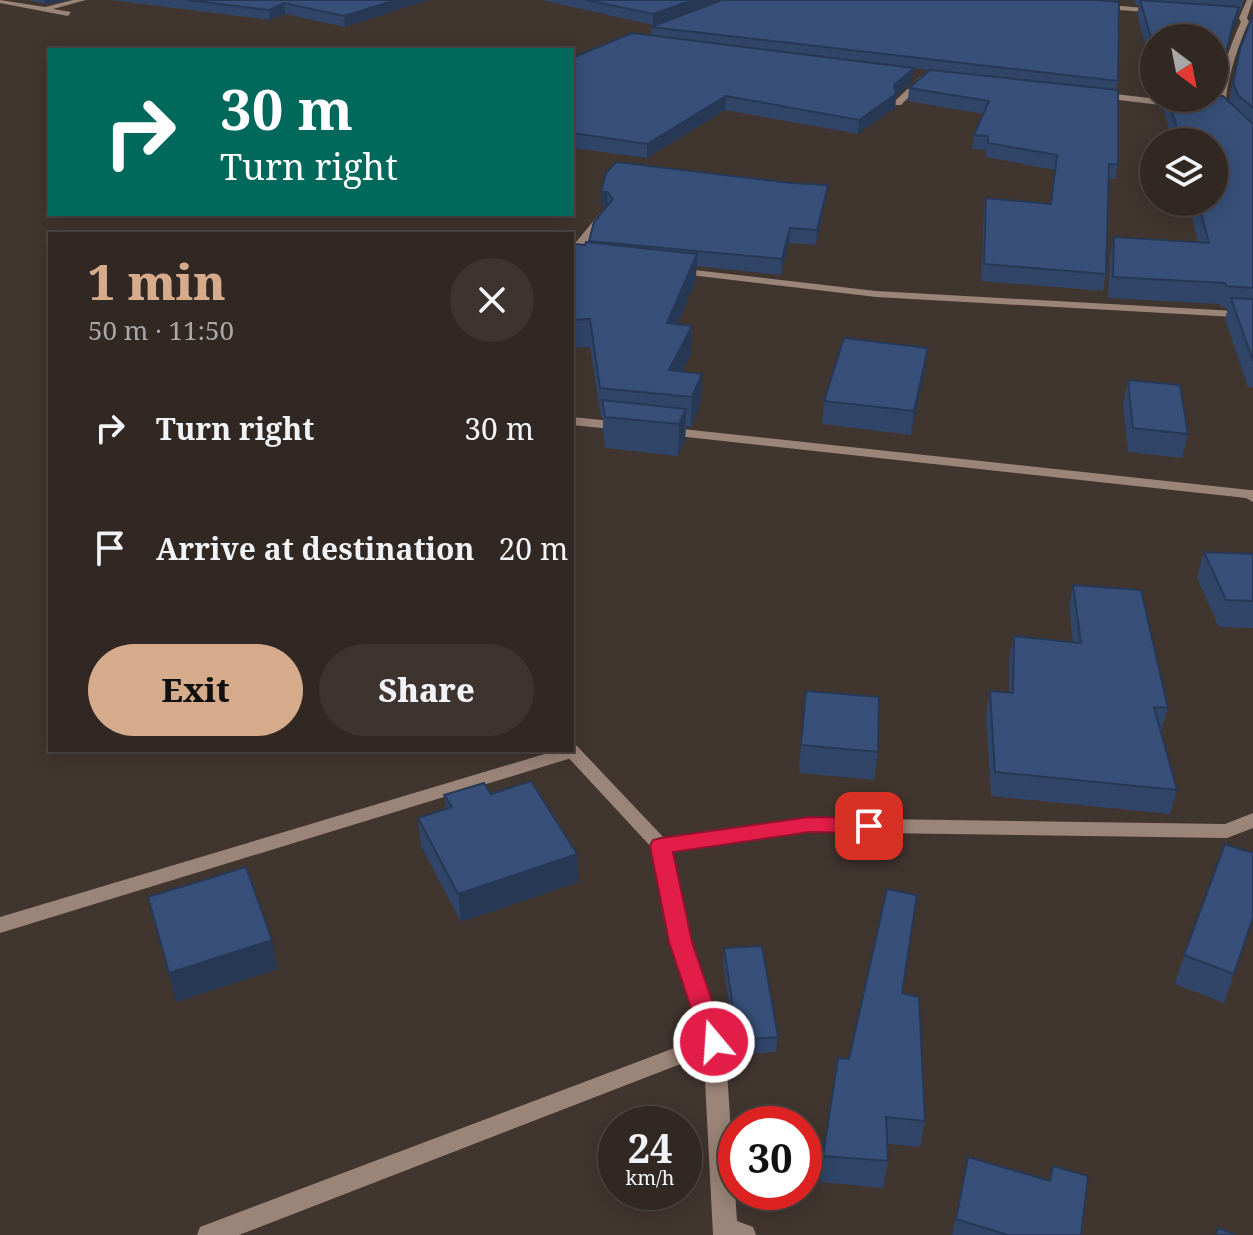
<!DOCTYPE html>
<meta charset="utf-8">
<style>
body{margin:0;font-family:"Noto Serif",serif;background:#3d3430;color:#f1f3f6;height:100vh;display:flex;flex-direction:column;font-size:30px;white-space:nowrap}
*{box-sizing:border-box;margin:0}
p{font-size:26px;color:#a8a6a6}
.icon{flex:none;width:44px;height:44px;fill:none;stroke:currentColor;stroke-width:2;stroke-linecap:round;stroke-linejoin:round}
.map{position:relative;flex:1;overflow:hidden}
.panel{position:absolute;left:48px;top:232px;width:526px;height:520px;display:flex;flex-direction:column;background:#312823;border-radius:0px;box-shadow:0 4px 20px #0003,0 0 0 2px #4c4441}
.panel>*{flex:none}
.hud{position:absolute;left:48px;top:48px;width:526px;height:168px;border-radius:0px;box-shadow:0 4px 20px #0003,0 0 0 2px #4c4441;background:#00695c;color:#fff;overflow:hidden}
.needle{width:52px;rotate:148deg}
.fabs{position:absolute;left:1140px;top:24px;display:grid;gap:16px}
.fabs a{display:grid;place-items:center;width:88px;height:88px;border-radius:50%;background:#312823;box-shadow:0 4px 20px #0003,0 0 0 2px #4c4441;font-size:40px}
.speed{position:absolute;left:598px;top:1106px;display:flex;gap:16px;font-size:40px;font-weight:700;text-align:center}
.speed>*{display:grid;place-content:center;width:104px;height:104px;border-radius:50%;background:#312823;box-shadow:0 4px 20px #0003,0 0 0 2px #4c4441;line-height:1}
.speed small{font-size:20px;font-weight:400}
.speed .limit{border:12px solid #d22;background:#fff;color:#111}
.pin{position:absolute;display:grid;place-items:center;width:68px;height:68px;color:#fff;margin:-34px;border-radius:16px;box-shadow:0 4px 12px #0006}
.me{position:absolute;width:88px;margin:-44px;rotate:342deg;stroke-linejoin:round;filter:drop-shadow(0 0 6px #0008)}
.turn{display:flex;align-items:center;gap:28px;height:168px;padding:0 40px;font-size:36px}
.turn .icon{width:104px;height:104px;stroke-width:2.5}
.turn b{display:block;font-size:56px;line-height:68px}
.round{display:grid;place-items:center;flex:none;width:84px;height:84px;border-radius:42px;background:#3d3430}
.head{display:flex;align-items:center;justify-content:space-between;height:136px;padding:0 40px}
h1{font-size:48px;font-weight:800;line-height:60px;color:#d6ab8b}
.button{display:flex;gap:16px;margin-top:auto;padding:16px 40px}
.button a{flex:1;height:92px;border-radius:48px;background:#d6ab8b;color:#111;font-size:32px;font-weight:800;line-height:92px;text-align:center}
.button a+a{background:#3d3430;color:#f1f3f6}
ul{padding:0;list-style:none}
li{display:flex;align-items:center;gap:24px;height:120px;padding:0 40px}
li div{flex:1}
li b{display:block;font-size:30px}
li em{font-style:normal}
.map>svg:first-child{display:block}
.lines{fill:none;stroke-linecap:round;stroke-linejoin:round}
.service{fill:#9b8478;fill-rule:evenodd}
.minor{fill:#9b8478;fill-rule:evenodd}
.wall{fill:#304568}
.shaded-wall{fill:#273855}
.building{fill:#385079;stroke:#273855;stroke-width:2}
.route{fill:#e11d48;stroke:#92132f;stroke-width:2}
</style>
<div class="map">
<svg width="1253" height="1235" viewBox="0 0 1253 1235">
<rect width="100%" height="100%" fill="#41352f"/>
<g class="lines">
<!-- service -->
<path class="service" d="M0,0l45,7 28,-7h13l-33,9 18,3 -3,4 -68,-13z
M572,746l6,2 3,4 -3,4 -578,177v-16l558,-167h14z
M714,1033l8,3 3,6 -3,6 -483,187h-42l3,-8z"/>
<!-- minor -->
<path class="minor" d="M1247,0h6l-6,18 2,4c-8,14 -27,71 -22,85 4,9 19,20 26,27v8c-10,-6 -32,-24 -35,-36 -4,-16 15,-69 23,-84l-2,-4z
M1097,4l60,5 4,2 -4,2 -63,-5z
M921,76l7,2 -27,27h-6v-4z
M1097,92l88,10 4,3 -4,3 -91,-11 -1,-2z
M600,213l9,2 -33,41 -4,1v-10z
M677,268l199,23 377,21v6l-377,-21 -203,-24 -1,-2z
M572,417l49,5 7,4 -7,4 -49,-5z
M664,427l586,63h3v12l-7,-4 -587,-64 -2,-3z
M572,744l5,2 88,93 145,-21 415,6 28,-11v15l-26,10 -417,-6 -138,19 19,91 34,100 12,179 16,6 3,8h-43l-10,-193 -32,-100 -19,-94 -87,-94 -3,-4h10z"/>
</g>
<!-- wall -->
<path class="wall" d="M28,0h40l-23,4z
M110,0h318l-83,27 -60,-13 -15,6z
M541,0h177l-65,25z
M722,0h395l1,81 -2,8 2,76 -3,14h-6l-3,95 -3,17 -122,-10 3,-68 2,-15 64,6 5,-34 -69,-13v-7l-14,-1 2,-14 9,-21 -75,-13 1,-13 20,-18 -15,-2 -2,13 -16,15 -1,12 -37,26 -133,-24 -78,48 -75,-10v-90l79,-23v-8z
M1134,0h110l-15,38 -12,58 14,8 -2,-4 11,-51 13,-35v373h-5l-23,-68 3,-11 -7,-1 -1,-3 -112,-6 2,-41 4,-20 84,5 -10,-40h26v-60h-42l-9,-34 2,-10h49v-60h-60v38l-17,-62 2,-9 -4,-1z
M791,183l37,2 -2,14 -10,46 -27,-2 -8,32 -85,-9v14l-18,44 14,2 -1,28 -9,18 20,2 -1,29 -10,24 -5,-1 -1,14 -7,16 -73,-8 -2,-17v-14h-2l-11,-70 -18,1v-101l13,-2 4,-3 5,-20 13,-16 -6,1v-15z
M925,370l-14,65 -89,-11 2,-23z
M1128,380l60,54 -6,24 -54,-6 -5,-48z
M1204,552l49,2v74l-34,-1 -22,-49z
M1073,585l95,123 -7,23 16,59 -7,24 -179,-18 -5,-82 4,-23 19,2v-35l5,-22 59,6 -4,-35z
M801,745l77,7 -4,28 -75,-7z
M491,794l86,60 1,28 -117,40 -40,-76 -3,-28 28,-9 -2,-14z
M724,948l54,89 -2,15 -39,3 -14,-92z
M1184,955l50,19 -10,29 -49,-19z
M902,993l23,128 -5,26 -33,-3 1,17 -5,27 -63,-6 3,-26 26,-97z
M968,1157l81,23 4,-14 28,69h-129z"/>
<!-- shaded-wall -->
<path class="shaded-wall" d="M45,0h23l-23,4z
M396,0h32l-83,27 -1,-11z
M693,0h25l-65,25v-11z
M284,3l1,11 -15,6 -1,-10z
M1239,7l-3,16 -7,15 4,-15z
M914,68l-2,13 -16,15 -1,12 -37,26 1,-14z
M726,96l-1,14 -78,48v-14z
M828,185l-2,14 -10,46 1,-15z
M601,192h6l1,14 -7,1z
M790,228l-1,15 -8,32 1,-16z
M697,254l-1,26 -30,71 1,-28z
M692,326l-1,28 -21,41 -1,-25z
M928,348l-3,22 -14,65 3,-24z
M702,374l-1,29 -10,24 1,-30z
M686,409l-1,31 -7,16 1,-32z
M577,854l1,28 -117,40 -3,-28z
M272,940l6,29 -102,33 -7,-29z"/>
<!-- building -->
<path class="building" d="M187,0h209l-52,16 -60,-13 -15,7z
M586,0h107l-40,14z
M722,0h374l23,2 -1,79 -467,-54z
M1140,0l99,7 -6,16 -14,63 -5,-1v-47h-60v10z
M1253,14v94l-15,-13 -5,-12 7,-34z
M632,33l282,35 -20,17 2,9 -37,26 -133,-24 -79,48 -75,-11v-75z
M930,70l188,20v75l-9,-1 -3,110 -122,-10 2,-66 65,6 6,-49 -69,-12v-7l-14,-1 15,-34 -80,-13z
M1214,96h9l30,28v164l-27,-2 -1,-3 -112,-6 1,-40 95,6 -11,-41h16v-60h-33l-13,-44h46z
M616,162l175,21 37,2 -11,45 -27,-2 -8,31 -193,-18 5,-19 19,-23 -6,-7h-6l5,-19z
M586,242l111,12 -30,69 25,3 -23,44 33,4 -10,23 -92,-9 -10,-69 -18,1v-73l2,-3 11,1z
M1231,298l22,1v62z
M844,338l84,10 -14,63 -90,-10z
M1128,380l52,5 8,49 -55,-6z
M602,400l84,9 -7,15 -74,-7z
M1204,552l49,2v47l-27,-1z
M1073,585l68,5 27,118 -14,-1 23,83 -182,-18 -5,-81 23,2 1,-57 67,7z
M806,691l73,6 -1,55 -77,-7z
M531,781l46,73 -119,40 -40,-76 34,-11 -8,-12 40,-12 7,11z
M1225,844l28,9v64l-19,57 -50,-19z
M246,867l26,73 -103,33 -21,-76z
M887,889l30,6 -15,98 17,4 6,124 -39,-4 2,44 -65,-5 15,-98 11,1z
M762,946l16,91 -40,3 -14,-92z
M968,1157l82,24 3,-15 35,10 -7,59h-73l-52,-16z
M1218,1228l18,7h-20z"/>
<!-- route -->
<path class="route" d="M810,817l59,1 8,2 3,6 -3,5 -8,2 -59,-1 -137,20 19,90 34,100 -3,8 -9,3 -9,-3 -36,-108 -19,-96 3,-6 8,-2z"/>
</svg>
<div class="fabs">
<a><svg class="needle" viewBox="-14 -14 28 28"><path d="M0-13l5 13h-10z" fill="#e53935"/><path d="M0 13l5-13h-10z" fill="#a8a6a6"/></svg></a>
<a><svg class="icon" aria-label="layers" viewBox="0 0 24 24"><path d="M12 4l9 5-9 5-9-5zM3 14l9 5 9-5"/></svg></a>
</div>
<div class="speed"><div>24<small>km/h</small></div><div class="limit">30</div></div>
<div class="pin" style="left:869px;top:826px;background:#d93025"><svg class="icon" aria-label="arrive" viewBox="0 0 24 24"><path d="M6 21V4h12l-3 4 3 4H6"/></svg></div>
<svg class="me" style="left:714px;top:1042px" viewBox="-20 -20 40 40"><circle r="17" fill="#e11d48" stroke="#fff" stroke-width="3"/><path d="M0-11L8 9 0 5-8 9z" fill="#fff"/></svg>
<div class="hud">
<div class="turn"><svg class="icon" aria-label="right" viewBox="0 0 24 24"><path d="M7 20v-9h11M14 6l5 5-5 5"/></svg><div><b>30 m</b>Turn right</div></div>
</div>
<section class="panel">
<div class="head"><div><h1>1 min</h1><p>50 m · 11:50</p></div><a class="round"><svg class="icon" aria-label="close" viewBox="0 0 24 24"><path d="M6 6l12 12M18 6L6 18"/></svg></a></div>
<ul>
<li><svg class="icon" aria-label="right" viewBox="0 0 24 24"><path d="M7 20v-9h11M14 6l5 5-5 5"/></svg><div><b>Turn right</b></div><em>30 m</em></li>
<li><svg class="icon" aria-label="arrive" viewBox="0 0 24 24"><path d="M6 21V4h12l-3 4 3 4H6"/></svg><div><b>Arrive at destination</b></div><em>20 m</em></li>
</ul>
<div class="button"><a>Exit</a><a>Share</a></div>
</section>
</div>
